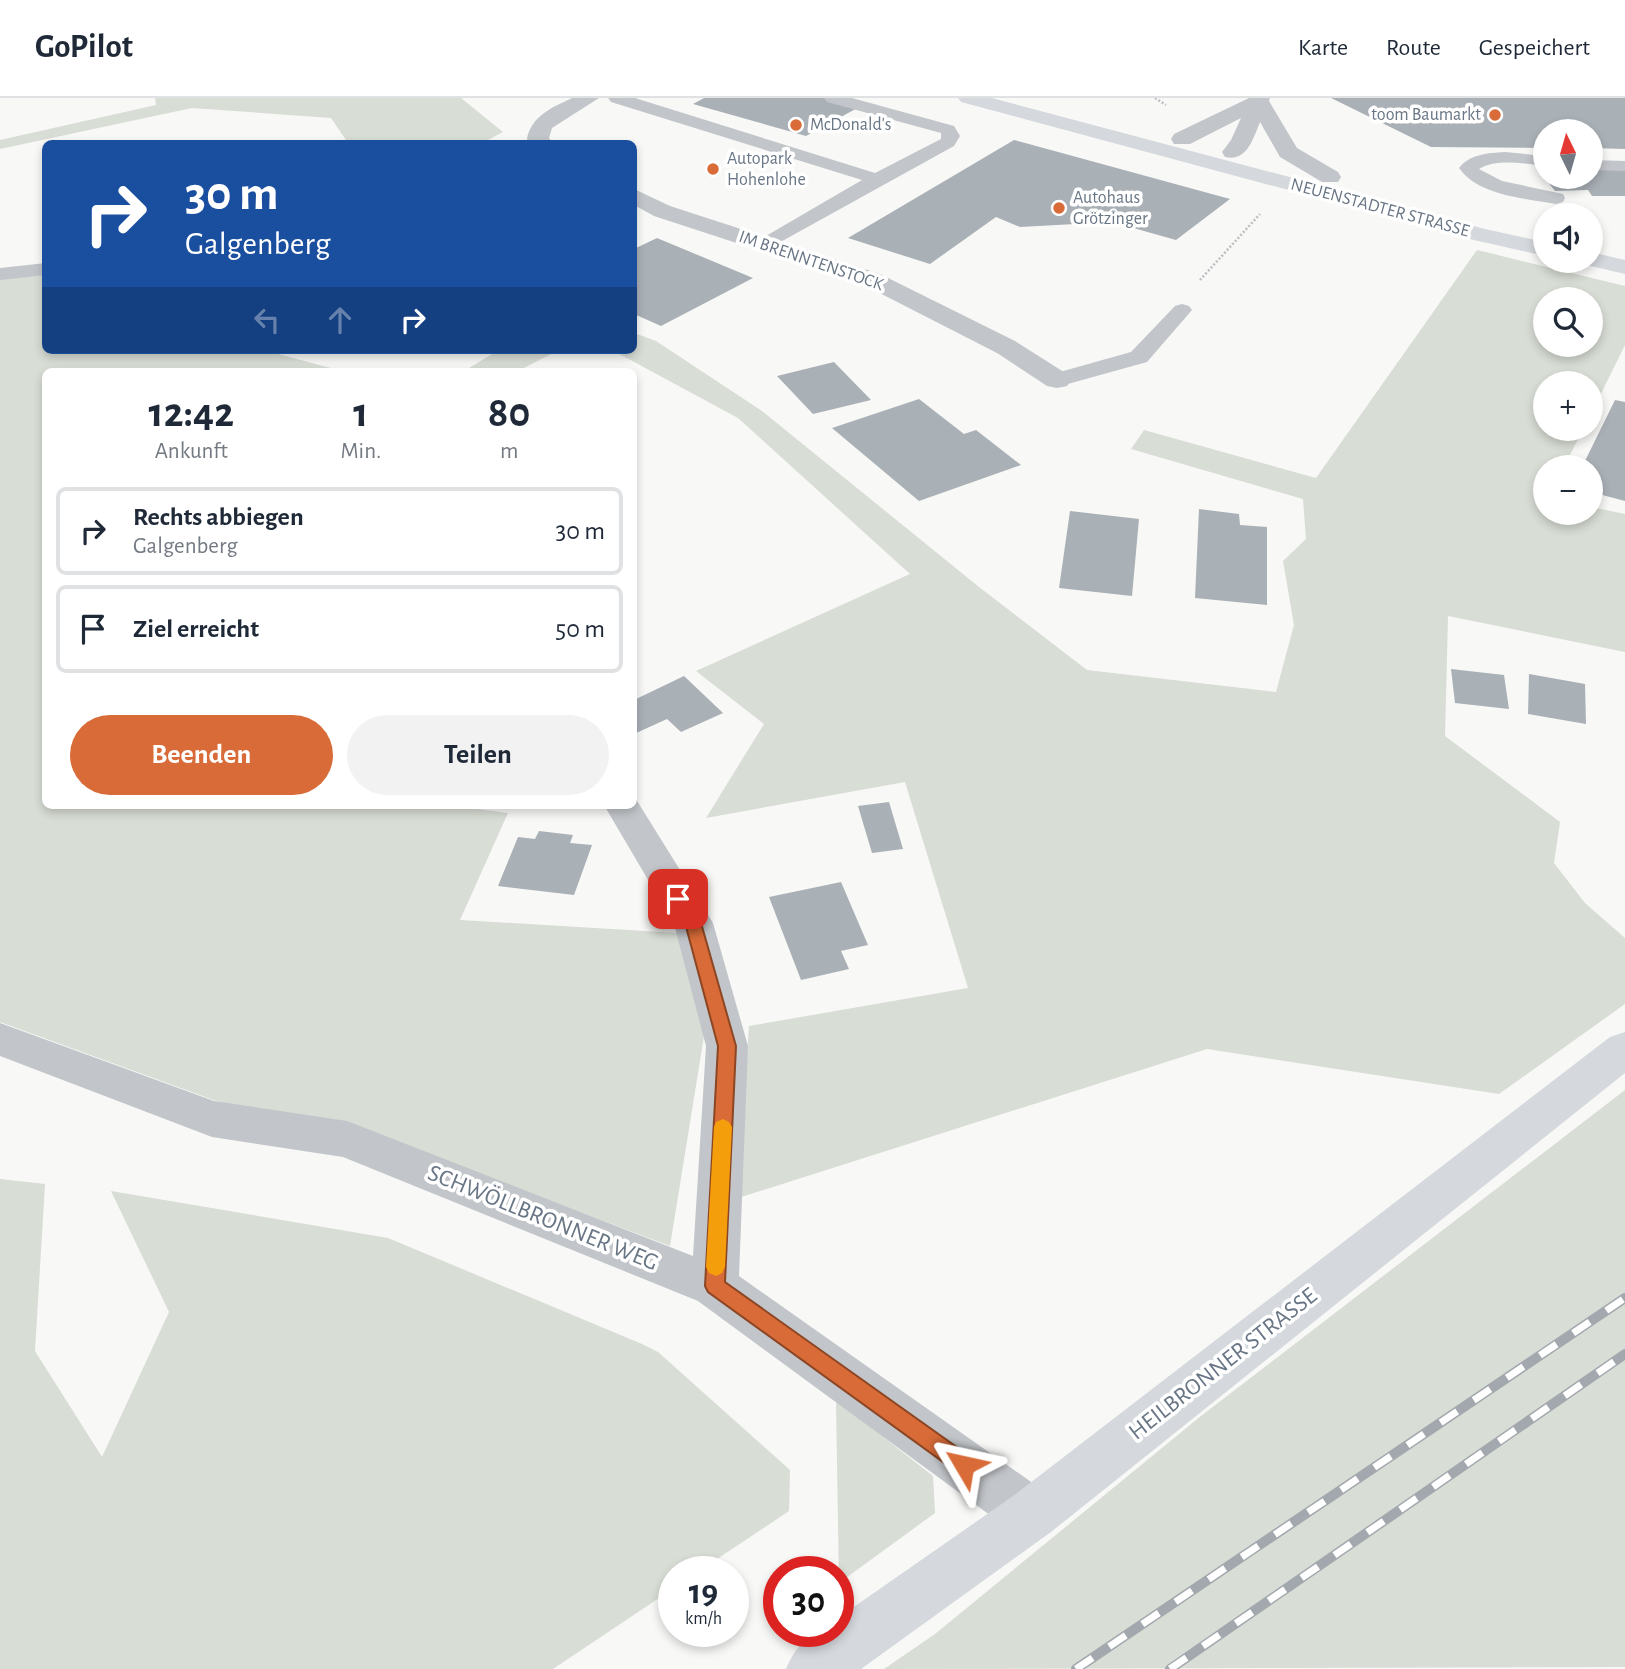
<!DOCTYPE html>
<html lang="de">
<meta charset="utf-8">
<style>
body{margin:0;font-family:"Alegreya Sans",sans-serif;background:#f2f2f3;color:#1f2937;height:100vh;display:flex;flex-direction:column;font-size:26px;white-space:nowrap}
*{box-sizing:border-box;margin:0}
p{font-size:23px;color:#747a83}
.icon{flex:none;width:38px;height:38px;fill:none;stroke:currentColor;stroke-width:2;stroke-linecap:round;stroke-linejoin:round}
.map{position:relative;flex:1;overflow:hidden}
.sheet{position:absolute;left:42px;top:270px;width:595px;height:441px;display:flex;flex-direction:column;background:#fff;border-radius:10px;box-shadow:0 4px 10px #0003}
.sheet>*{flex:none}
.guide{position:absolute;left:42px;top:42px;width:595px;height:214px;border-radius:10px;box-shadow:0 4px 10px #0003;background:#1a4fa0;color:#fff;overflow:hidden}
.needle{width:46px;rotate:355deg}
.controls{position:absolute;left:1533px;top:21px;display:grid;gap:14px}
.controls a{display:grid;place-items:center;width:70px;height:70px;border-radius:50%;background:#fff;box-shadow:0 4px 10px #0003;font-size:35px}
.speed{position:absolute;left:658px;top:1458px;display:flex;gap:14px;font-size:35px;font-weight:700;text-align:center}
.speed>*{display:grid;place-content:center;width:91px;height:91px;border-radius:50%;background:#fff;box-shadow:0 4px 10px #0003;line-height:1}
.speed small{font-size:18px;font-weight:400}
.speed .limit{border:10px solid #d22;background:#fff;color:#111}
.pin{position:absolute;display:grid;place-items:center;width:60px;height:60px;color:#fff;margin:-30px;border-radius:14px;box-shadow:0 4px 10px #0006}
.me{position:absolute;width:77px;margin:-38px;rotate:306deg;stroke-linejoin:round;filter:drop-shadow(0 0 5px #0008)}
.turn{display:flex;align-items:center;gap:24px;height:147px;padding:0 28px;font-size:32px}
.turn .icon{width:91px;height:91px;stroke-width:2.5}
.turn b{display:block;font-size:49px;line-height:60px}
.lanes{display:flex;align-items:center;height:66px;padding:0 28px;background:#0003;justify-content:center;gap:35px;direction:ltr}
.lanes .off{opacity:.35}
.eta{display:flex;justify-content:space-evenly;align-items:center;height:119px;text-align:center}
.eta b{font-size:42px;font-weight:700;line-height:49px}
.action{display:flex;gap:14px;margin-top:auto;padding:14px 28px}
.action a{flex:1;height:80px;border-radius:42px;background:#d86b37;color:#fff;font-size:28px;font-weight:700;line-height:80px;text-align:center}
.action a+a{background:#f2f2f3;color:#1f2937}
ul{padding:0;list-style:none}
li{display:flex;align-items:center;gap:21px;height:88px;margin:0 14px 10px;padding:0 14px;border:4px solid #e0e1e3;border-radius:10px}
li div{flex:1}
li b{display:block;font-size:26px}
li em{font-style:normal}
header{display:flex;align-items:center;gap:42px;box-sizing:border-box;height:98px;padding:0 35px;background:#fff;border-bottom:2px solid #e0e1e3}
header strong{font-size:33px}
nav{display:flex;gap:38px;margin-inline-start:auto;font-size:24px}
.map>svg:first-child{display:block}
.green{fill:#d8ddd5;fill-rule:evenodd}
.building{fill:#a9b0b6}
.lines{fill:none;stroke-linecap:round;stroke-linejoin:round}
.path{stroke:#bcbec1;stroke-width:2.5;stroke-dasharray:2 2;stroke-linecap:butt}
.service{fill:#c2c5c9;fill-rule:evenodd}
.minor{fill:#c2c5c9;fill-rule:evenodd}
.secondary{fill:#d5d9dd;fill-rule:evenodd}
.rail-casing{stroke:#a3a8ae;stroke-width:10}
.rail{stroke:#fff;stroke-width:7;stroke-dasharray:20;stroke-linecap:butt}
.route{fill:#d86b37;stroke:#8c4624;stroke-width:2}
.slow{fill:#f59e0b}
.poi-dot{fill:#d86b37;stroke:#fff;stroke-width:2.5}
.labels{text-anchor:middle;dominant-baseline:central;stroke-width:7;stroke-linejoin:round;paint-order:stroke}
.far-poi-label{font-size:18px;fill:#697685;stroke:#fff;text-anchor:start}
.far-street-label{font-size:18px;fill:#697685;stroke:#fff}
.near-street-label{font-size:24px;fill:#697685;stroke:#fff}
</style>
<header>
<strong>GoPilot</strong>
<nav><a>Karte</a><a>Route</a><a>Gespeichert</a></nav>
</header>
<div class="map">
<svg width="1625" height="1571" viewBox="0 0 1625 1571">
<rect width="100%" height="100%" fill="#f8f8f6"/>
<!-- green -->
<path class="green" d="M155,0h306l42,34 -21,11h-134l-17,-25 -139,-10 -192,41v-9l156,-35z
M1477,152l148,36v59l-34,69v-31h-46v46h38l-19,38h-19v46h46v-6l34,7v138l-177,-36 -3,120 115,86 -6,41 31,40 40,35v66l-126,90 -292,-45 -469,149 11,-172 219,-38 -63,-206 -199,36 58,-94 -68,-53 214,-97 -172,-156 -126,-68h22v-17l22,8 106,70 217,176 108,83 189,22 18,-67 -11,-64 23,-22 -3,-40 -172,-50 13,-19 172,48zM1545,201h46v46h-46z
M45,174l1,78h217l79,21h-296v434h400l62,8 -48,107 218,13 26,103 -34,210 -323,-122 -117,-18 -230,-84v-744z
M499,252h60l-41,21h-54z
M1625,992v577l-741,2 51,-35 266,-218z
M0,1081l45,5 -10,167 67,106 67,-145 -58,-121 277,47 254,106 16,8 132,118 -1,41 -90,60 -25,1v16l-121,81h-553z
M836,1302l97,76 2,37 -96,70z"/>
<!-- building -->
<path class="building" d="M704,0h128l29,8 -55,30 -113,-32z
M1331,0h294v51l-34,-1v-17h-46v17l-114,-1z
M1014,42l216,59 -54,41 -64,-18 -92,5 -24,-10 -66,47 -82,-26z
M1591,70h34v28h-33l-4,-6 -33,1 -17,-22h7v8h46z
M657,140l96,40 -92,48 -27,-12v-65z
M834,264l37,38 -58,14 -36,-38z
M919,301l45,35 12,-4 45,35 -102,36 -87,-73z
M1615,302l10,2v99l-34,-9v-25h-9z
M1199,411l40,5 1,11 27,2v78l-72,-7z
M1070,413l69,8 -7,77 -73,-8z
M1451,571l53,6 5,34 -54,-6z
M1529,576l56,10 1,40 -58,-10z
M684,578l39,37 -42,19 -14,-13 -33,15v-34z
M889,704l14,47 -31,4 -14,-47z
M539,733l34,4 -3,8 22,2 -18,50 -76,-9 20,-49 17,2z
M841,784l27,63 -27,6 8,18 -48,11 -32,-83z"/>
<g class="lines">
<!-- path -->
<path class="path" d="M1155,0l11,7
M1200,182l60,-66"/>
<!-- service -->
<path class="service" d="M608,0h27l240,75 66,-34v-6l-114,-31 -3,-4h28l102,28 6,10 -6,10 -188,104 -7,-2 -3,-4 3,-4 103,-60 -251,-78z
M1505,54l40,4v10c-21,-2 -47,-8 -66,3l23,12 61,13 2,4 -2,4 -7,2c-32,-6 -77,-8 -97,-36 11,-14 29,-15 46,-16z
M1591,62l34,1v10l-34,-1z
M46,165v12l-46,5v-12z
M1182,206l7,2 3,4 -45,52 -90,25 -8,-2 -3,-5 3,-5 82,-23 44,-46z"/>
<!-- minor -->
<path class="minor" d="M572,0h27l-47,30 -3,10 5,6h-24l-3,-5c4,-23 26,-32 45,-41z
M1249,0h21l-1,3 28,47 41,24 3,5 -3,5h-16l-42,-25 -20,-35c-7,17 -13,40 -35,35l-3,-5 9,-12 10,-22 -51,26h-16l-3,-5 3,-5z
M634,91l36,17 210,68 135,67 52,33 4,6 -4,6 -10,2 -10,-2 -50,-33 -135,-69 -208,-68 -20,-11z
M634,698l79,127 35,123 -9,230 312,220 7,18 -7,18 -19,8 -19,-8 -315,-231 -355,-144 -131,-20 -212,-81v-33l214,78 133,20 346,135 13,-210 -32,-122 -70,-119h30z"/>
<!-- secondary -->
<path class="secondary" d="M958,0h34l493,131 60,13v14l-71,-16 -513,-138z
M1591,154l34,8v14l-43,-10 -2,-3h11z
M1625,934v41l-574,459 -190,137h-75c11,-26 24,-38 52,-38v-13l175,-122 597,-459z"/>
<!-- rail casing -->
<g class="rail-casing">
<path id="rail" d="M1076,1571l549,-371
M1170,1571l455,-315"/>
</g>
<!-- rail -->
<use href="#rail" class="rail"/>
</g>
<!-- route -->
<path class="route" d="M678,795l6,2 17,28 35,123 -11,236 247,176 3,7 -3,7 -8,3 -7,-3 -249,-180 -3,-6 13,-240 -33,-123 -15,-24z"/>
<!-- slow -->
<path class="slow" d="M723,1021l6,3 3,5 -7,140 -3,6 -6,3 -7,-3 -3,-6 8,-140 2,-5z"/>
<!-- markers -->
<g class="poi-dot">
<circle cx="1495" cy="17" r="7"/>
<circle cx="796" cy="27" r="7"/>
<circle cx="713" cy="71" r="7"/>
<circle cx="1059" cy="110" r="7"/>
</g>
<g class="labels">
<!-- far-poi labels -->
<g class="far-poi-label">
<text x="1481" y="17" text-anchor="end">toom Baumarkt</text>
<text x="810" y="27">McDonald's</text>
<text x="727" y="61">Autopark<tspan x="727" dy="21">Hohenlohe</tspan></text>
<text x="1073" y="100">Autohaus<tspan x="1073" dy="21">Grötzinger</tspan></text>
</g>
<!-- far-street labels -->
<g class="far-street-label">
<text transform="translate(1380 110) rotate(15)">NEUENSTADTER STRASSE</text>
<text transform="translate(811 163) rotate(19)">IM BRENNTENSTOCK</text>
</g>
<!-- near-street labels -->
<g class="near-street-label">
<text transform="translate(543 1120) rotate(22)">SCHWÖLLBRONNER WEG</text>
<text transform="translate(1223 1266) rotate(-38)">HEILBRONNER STRASSE</text>
</g>
</g>
</svg>
<div class="controls">
<a><svg class="needle" viewBox="-14 -14 28 28"><path d="M0-13l5 13h-10z" fill="#e53935"/><path d="M0 13l5-13h-10z" fill="#747a83"/></svg></a>
<a><svg class="icon" aria-label="sound" viewBox="0 0 24 24"><path d="M4 9h4l5-4v14l-5-4H4zM17 9q2 3 0 6"/></svg></a>
<a><svg class="icon" aria-label="search" viewBox="0 0 24 24"><circle cx="10" cy="10" r="6"/><path d="M15 15l6 6"/></svg></a>
<a>+</a>
<a>−</a>
</div>
<div class="speed"><div>19<small>km/h</small></div><div class="limit">30</div></div>
<div class="pin" style="left:678px;top:801px;background:#d93025"><svg class="icon" aria-label="arrive" viewBox="0 0 24 24"><path d="M6 21V4h12l-3 4 3 4H6"/></svg></div>
<svg class="me" style="left:964px;top:1367px" viewBox="-20 -20 40 40"><path d="M0-17L14 15 0 8-14 15z" fill="#d86b37" stroke="#fff" stroke-width="4"/></svg>
<div class="guide">
<div class="turn"><svg class="icon" aria-label="right" viewBox="0 0 24 24"><path d="M7 20v-9h11M14 6l5 5-5 5"/></svg><div><b>30 m</b>Galgenberg</div></div>
<div class="lanes"><svg class="icon off" aria-label="left" viewBox="0 0 24 24"><path d="M17 20v-9H6M10 6l-5 5 5 5"/></svg><svg class="icon off" aria-label="ahead" viewBox="0 0 24 24"><path d="M12 20V5M6 11l6-6 6 6"/></svg><svg class="icon" aria-label="right" viewBox="0 0 24 24"><path d="M7 20v-9h11M14 6l5 5-5 5"/></svg></div>
</div>
<section class="sheet">
<div class="eta">
<div><b>12:42</b><p>Ankunft</p></div>
<div><b>1</b><p>Min.</p></div>
<div><b>80</b><p>m</p></div>
</div>
<ul>
<li><svg class="icon" aria-label="right" viewBox="0 0 24 24"><path d="M7 20v-9h11M14 6l5 5-5 5"/></svg><div><b>Rechts abbiegen</b><p>Galgenberg</p></div><em>30 m</em></li>
<li><svg class="icon" aria-label="arrive" viewBox="0 0 24 24"><path d="M6 21V4h12l-3 4 3 4H6"/></svg><div><b>Ziel erreicht</b></div><em>50 m</em></li>
</ul>
<div class="action"><a>Beenden</a><a>Teilen</a></div>
</section>
</div>
